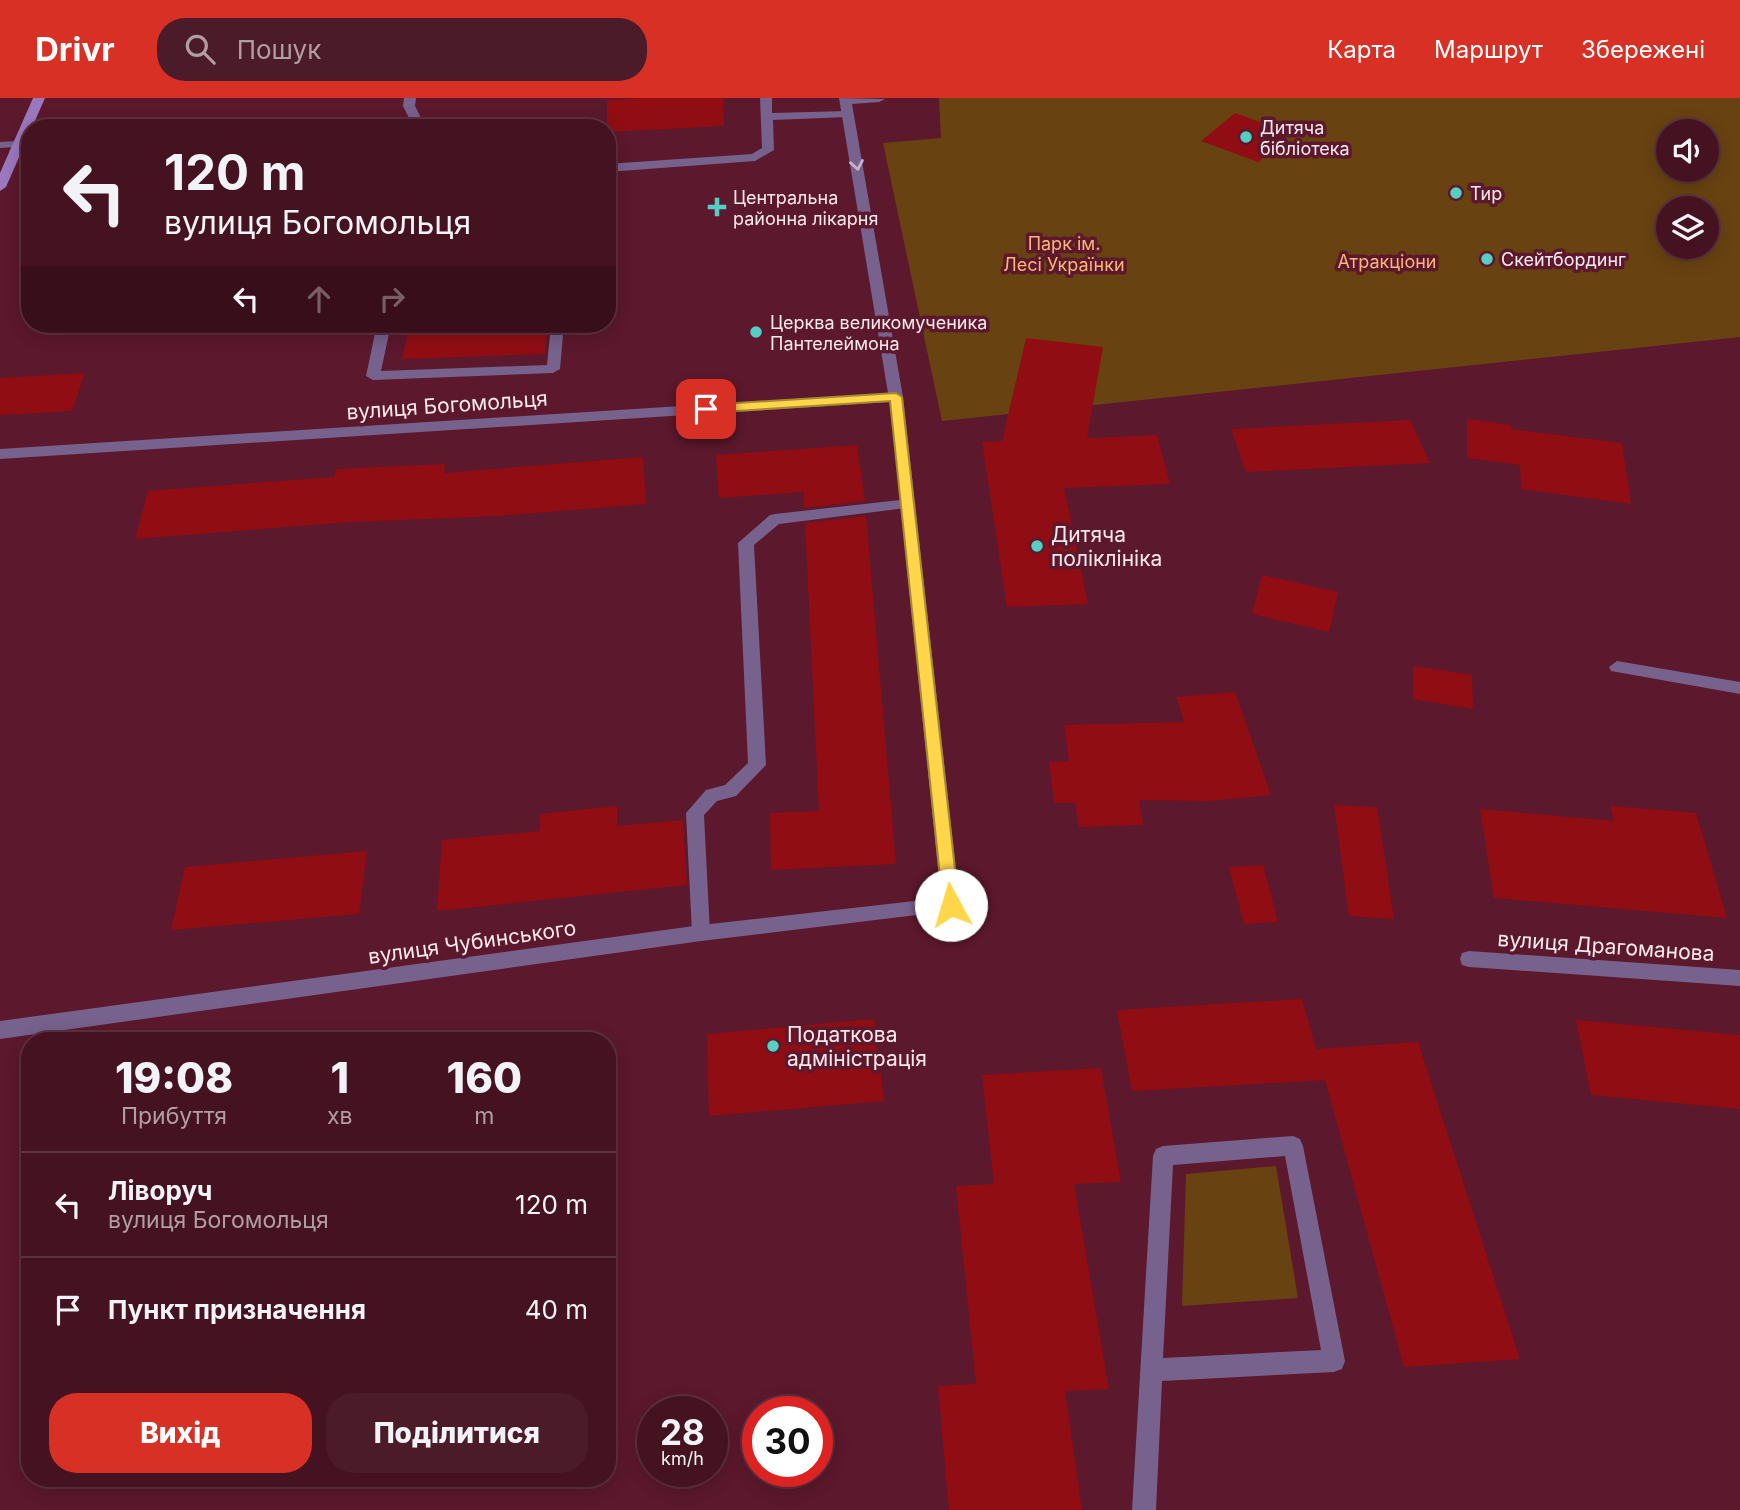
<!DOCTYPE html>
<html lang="uk">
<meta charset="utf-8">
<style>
body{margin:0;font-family:Inter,sans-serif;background:#4c1b2a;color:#f1f3f6;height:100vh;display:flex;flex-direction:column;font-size:26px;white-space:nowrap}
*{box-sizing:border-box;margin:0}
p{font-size:23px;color:#b09ea5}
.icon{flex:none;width:38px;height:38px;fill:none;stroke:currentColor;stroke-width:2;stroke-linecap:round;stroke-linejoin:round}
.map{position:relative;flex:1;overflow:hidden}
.details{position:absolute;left:21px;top:934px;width:595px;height:455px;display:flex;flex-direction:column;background:#451221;border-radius:28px;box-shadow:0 4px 18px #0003,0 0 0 2px #5d323f}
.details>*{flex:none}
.guide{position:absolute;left:21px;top:21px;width:595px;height:214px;border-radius:28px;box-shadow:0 4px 18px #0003,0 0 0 2px #5d323f;background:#451221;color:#f1f3f6;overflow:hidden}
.buttons{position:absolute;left:1656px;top:21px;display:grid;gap:14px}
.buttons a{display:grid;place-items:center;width:63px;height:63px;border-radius:50%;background:#451221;box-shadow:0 4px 18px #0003,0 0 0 2px #5d323f;font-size:35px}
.speed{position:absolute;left:637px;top:1298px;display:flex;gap:14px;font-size:35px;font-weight:700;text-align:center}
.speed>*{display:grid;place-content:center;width:91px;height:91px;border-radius:50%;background:#451221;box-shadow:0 4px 18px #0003,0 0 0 2px #5d323f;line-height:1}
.speed small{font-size:18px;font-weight:400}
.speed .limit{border:10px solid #d22;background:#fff;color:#111}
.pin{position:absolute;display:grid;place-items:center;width:60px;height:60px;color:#fff;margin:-30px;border-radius:14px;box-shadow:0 4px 10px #0006}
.me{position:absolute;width:77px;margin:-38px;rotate:354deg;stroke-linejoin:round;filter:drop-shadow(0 0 5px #0008)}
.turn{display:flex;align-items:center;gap:24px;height:147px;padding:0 28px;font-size:32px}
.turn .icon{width:91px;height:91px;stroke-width:2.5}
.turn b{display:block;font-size:49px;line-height:60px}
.lanes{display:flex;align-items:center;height:66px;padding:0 28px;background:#0003;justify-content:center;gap:35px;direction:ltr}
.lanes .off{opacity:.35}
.eta{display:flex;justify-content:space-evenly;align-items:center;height:119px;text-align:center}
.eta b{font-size:42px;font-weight:800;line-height:49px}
.action{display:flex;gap:14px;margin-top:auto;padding:14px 28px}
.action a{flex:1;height:80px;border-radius:28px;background:#d93025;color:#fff;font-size:28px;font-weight:800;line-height:80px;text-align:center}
.action a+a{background:#4c1b2a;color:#f1f3f6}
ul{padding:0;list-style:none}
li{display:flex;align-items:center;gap:21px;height:105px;padding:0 28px;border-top:2px solid #5d323f}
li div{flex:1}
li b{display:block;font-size:26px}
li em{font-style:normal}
header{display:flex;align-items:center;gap:42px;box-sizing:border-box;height:98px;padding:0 35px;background:#d93025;color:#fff}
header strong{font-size:33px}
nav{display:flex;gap:38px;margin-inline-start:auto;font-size:24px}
.search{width:490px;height:63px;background:#4c1b2a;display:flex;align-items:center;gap:18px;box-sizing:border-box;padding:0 24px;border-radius:28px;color:#b09ea5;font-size:26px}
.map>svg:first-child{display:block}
.green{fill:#694211;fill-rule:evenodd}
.building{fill:#900e13}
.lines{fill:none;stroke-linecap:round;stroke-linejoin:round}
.lane{fill:#77618d;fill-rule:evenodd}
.street{fill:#77618d;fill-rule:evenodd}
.secondary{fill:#9b78be;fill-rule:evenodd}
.oneway{stroke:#c7b3c7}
.route{fill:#ffd54a;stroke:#a68a30;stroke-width:2}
.poi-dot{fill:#56cec3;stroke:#5c182c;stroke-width:2.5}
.labels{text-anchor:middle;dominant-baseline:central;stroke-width:7;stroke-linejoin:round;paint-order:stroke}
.far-poi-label{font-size:18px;fill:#fceaed;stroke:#5c182c;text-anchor:start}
.far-park-label{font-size:18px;fill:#f9b873;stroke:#5c182c}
.street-label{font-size:21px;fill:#fceaed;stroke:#5c182c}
.poi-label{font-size:21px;fill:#fceaed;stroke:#5c182c;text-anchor:start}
</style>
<header>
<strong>Drivr</strong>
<div class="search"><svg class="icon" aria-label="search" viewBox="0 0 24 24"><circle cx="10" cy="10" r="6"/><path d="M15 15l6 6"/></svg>Пошук</div>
<nav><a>Карта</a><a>Маршрут</a><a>Збережені</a></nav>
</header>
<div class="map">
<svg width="1740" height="1412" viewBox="0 0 1740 1412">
<rect width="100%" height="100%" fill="#5c182c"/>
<!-- green -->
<path class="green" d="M939,0h801v239l-798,84 -59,-278 58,-5zM1668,33h38v39h-38zM1668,110h38v39h-38z
M1276,1068l22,132 -116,8 4,-132z"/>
<!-- building -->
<path class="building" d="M641,0h82l1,28 -117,6v-32z
M1235,15l56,20 -33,29 -57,-21z
M410,226h138l-3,30 -143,5z
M1026,240l77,9 -16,91 70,-3 13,49 -106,4 24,116 -81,3 -25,-165 20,-1z
M85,275l-13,38 -72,4v-37z
M1467,321l44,6v4l111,14 9,61 -110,-15 -1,-24 -53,-7z
M1410,322l20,43 -184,9 -15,-43z
M857,347l8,56 -61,7v-16l-85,6 -3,-43z
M643,359l3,47 -148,12 -148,6 -215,17 13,-48 186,-14 2,-8 109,-5 -1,9z
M866,418l30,348 -125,6 -1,-57 49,-2 -14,-288z
M1262,477l76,17 -9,40 -77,-18z
M1413,568l59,9 1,34 -60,-10z
M1235,594l36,103 -62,6 -70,-1 4,25 -64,2 -4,-24h-21l-5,-41 20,-1 -5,-36 120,-3 -8,-25z
M1334,707l43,2 17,112 -45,-3z
M617,708v20l66,-6 4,65 -250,26 5,-71 98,-9v-17z
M1610,708l86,7 31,105 -233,-20 -14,-89 134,12z
M367,753l-8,63 -188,16 14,-63z
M1263,767l15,57 -34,2 -15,-57z
M1302,901l14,50 102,-7 102,317 -116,8 -79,-287 -193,11 -15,-81z
M874,921l10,82 -175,15 -2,-82z
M1576,922l164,15v74l-149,-14z
M1101,970l20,114 -47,2 35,205 -44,2 17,119h-133l-11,-124 38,-2 -20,-198 38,-2 -12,-109z"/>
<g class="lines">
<!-- lane -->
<path class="lane" d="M404,0h12l-1,8 11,22h-12l-11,-22z
M760,0h12v15l76,-2 6,3 -6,3 -75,3 1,30 -19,11 -148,11v-8l145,-10 10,-6z
M30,49v7h-15l-6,-3 6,-3z
M377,226h14l-10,47 166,-6 4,-41h13l-4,45 -7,4 -180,7 -7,-4z
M909,401l7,5 -2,3 -135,17 -25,21 12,220 -30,31 -19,5 -13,14 6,118 -2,6 -7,2 -7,-2 -2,-6 -6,-120 20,-23 19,-5 23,-22 -10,-220 32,-28 5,-1z
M1617,563l123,21v12l-129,-23 -2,-4z"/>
<!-- street -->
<path class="street" d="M839,0l46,1 -6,3 -27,2 51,293 57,508 -2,5 -257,31 -701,98v-18l701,-96 240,-27 -51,-496 -890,57v-10l888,-56z
M0,44l17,-1 6,3 -6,3 -17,1z
M1469,853l271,19v16l-271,-19 -7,-2 -2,-6 2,-6z
M1293,1038l7,3 3,7 42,215 -3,8 -8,3 -172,9 -6,129h-24l21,-354 3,-7 7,-3zM1285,1058l36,194 -158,8 10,-193z"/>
<!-- secondary -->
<path class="secondary" d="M33,0h12l-39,89 -6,4v-18z"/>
</g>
<!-- one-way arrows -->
<defs><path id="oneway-chevron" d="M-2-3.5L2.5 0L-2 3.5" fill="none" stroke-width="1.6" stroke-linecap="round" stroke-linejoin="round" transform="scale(1.75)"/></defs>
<use class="oneway" href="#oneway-chevron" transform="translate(857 67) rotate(80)"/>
<!-- route -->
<path class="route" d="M896,295l6,4 57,508 -2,5h-12l-2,-5 -53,-504 -184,12 -6,-4 6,-4z"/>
<!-- markers -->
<g class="poi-dot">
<circle cx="1246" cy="39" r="7"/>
<circle cx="1456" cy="95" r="7"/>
<path d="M713.5 98.5h7v7h7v7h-7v7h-7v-7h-7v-7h7z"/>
<circle cx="1487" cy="161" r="7"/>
<circle cx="756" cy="234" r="7"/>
<circle cx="1037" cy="448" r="7"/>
<circle cx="773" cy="948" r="7"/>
</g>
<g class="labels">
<!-- far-poi labels -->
<g class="far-poi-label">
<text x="1260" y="29">Дитяча<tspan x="1260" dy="21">бібліотека</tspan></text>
<text x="1470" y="95">Тир</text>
<text x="733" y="99">Центральна<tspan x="733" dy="21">районна лікарня</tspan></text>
<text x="1501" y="161">Скейтбординг</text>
<text x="770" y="224">Церква великомученика<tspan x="770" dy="21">Пантелеймона</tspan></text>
</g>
<!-- far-park labels -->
<g class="far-park-label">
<text x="1064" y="145">Парк ім.<tspan x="1064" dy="21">Лесі Українки</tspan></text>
<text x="1387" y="163">Атракціони</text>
</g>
<!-- street labels -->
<g class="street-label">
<text transform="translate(447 307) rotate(-4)">вулиця Богомольця</text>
<text transform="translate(472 844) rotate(-8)">вулиця Чубинського</text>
<text transform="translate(1606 848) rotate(4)">вулиця Драгоманова</text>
</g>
<!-- poi labels -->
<g class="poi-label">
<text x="1051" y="436">Дитяча<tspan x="1051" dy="24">поліклініка</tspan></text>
<text x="787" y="936">Податкова<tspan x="787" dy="24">адміністрація</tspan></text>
</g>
</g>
</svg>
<div class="buttons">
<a><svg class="icon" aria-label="sound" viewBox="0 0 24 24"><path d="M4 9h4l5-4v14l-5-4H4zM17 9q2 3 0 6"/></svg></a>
<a><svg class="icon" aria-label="layers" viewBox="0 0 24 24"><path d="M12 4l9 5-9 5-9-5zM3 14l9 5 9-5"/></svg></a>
</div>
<div class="speed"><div>28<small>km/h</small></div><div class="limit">30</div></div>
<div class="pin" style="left:706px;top:311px;background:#d93025"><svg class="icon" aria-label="arrive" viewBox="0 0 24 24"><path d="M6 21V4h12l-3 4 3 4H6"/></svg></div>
<svg class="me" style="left:951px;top:807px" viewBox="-20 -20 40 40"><circle r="19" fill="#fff"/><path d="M0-13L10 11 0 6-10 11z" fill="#ffd54a"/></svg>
<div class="guide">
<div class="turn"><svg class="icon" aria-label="left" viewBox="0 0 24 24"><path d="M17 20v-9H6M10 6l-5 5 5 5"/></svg><div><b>120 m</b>вулиця Богомольця</div></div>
<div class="lanes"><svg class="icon" aria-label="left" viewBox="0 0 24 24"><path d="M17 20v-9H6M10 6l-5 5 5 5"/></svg><svg class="icon off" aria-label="ahead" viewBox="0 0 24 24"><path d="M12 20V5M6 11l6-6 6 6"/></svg><svg class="icon off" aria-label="right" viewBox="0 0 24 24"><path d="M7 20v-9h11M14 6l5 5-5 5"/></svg></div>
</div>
<section class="details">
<div class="eta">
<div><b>19:08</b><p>Прибуття</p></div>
<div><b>1</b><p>хв</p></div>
<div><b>160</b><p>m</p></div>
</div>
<ul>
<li><svg class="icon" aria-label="left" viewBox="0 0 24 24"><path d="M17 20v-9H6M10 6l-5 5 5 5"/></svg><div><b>Ліворуч</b><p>вулиця Богомольця</p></div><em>120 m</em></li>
<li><svg class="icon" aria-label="arrive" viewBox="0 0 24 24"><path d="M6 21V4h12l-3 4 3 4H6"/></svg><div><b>Пункт призначення</b></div><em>40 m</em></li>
</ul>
<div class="action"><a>Вихід</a><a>Поділитися</a></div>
</section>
</div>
